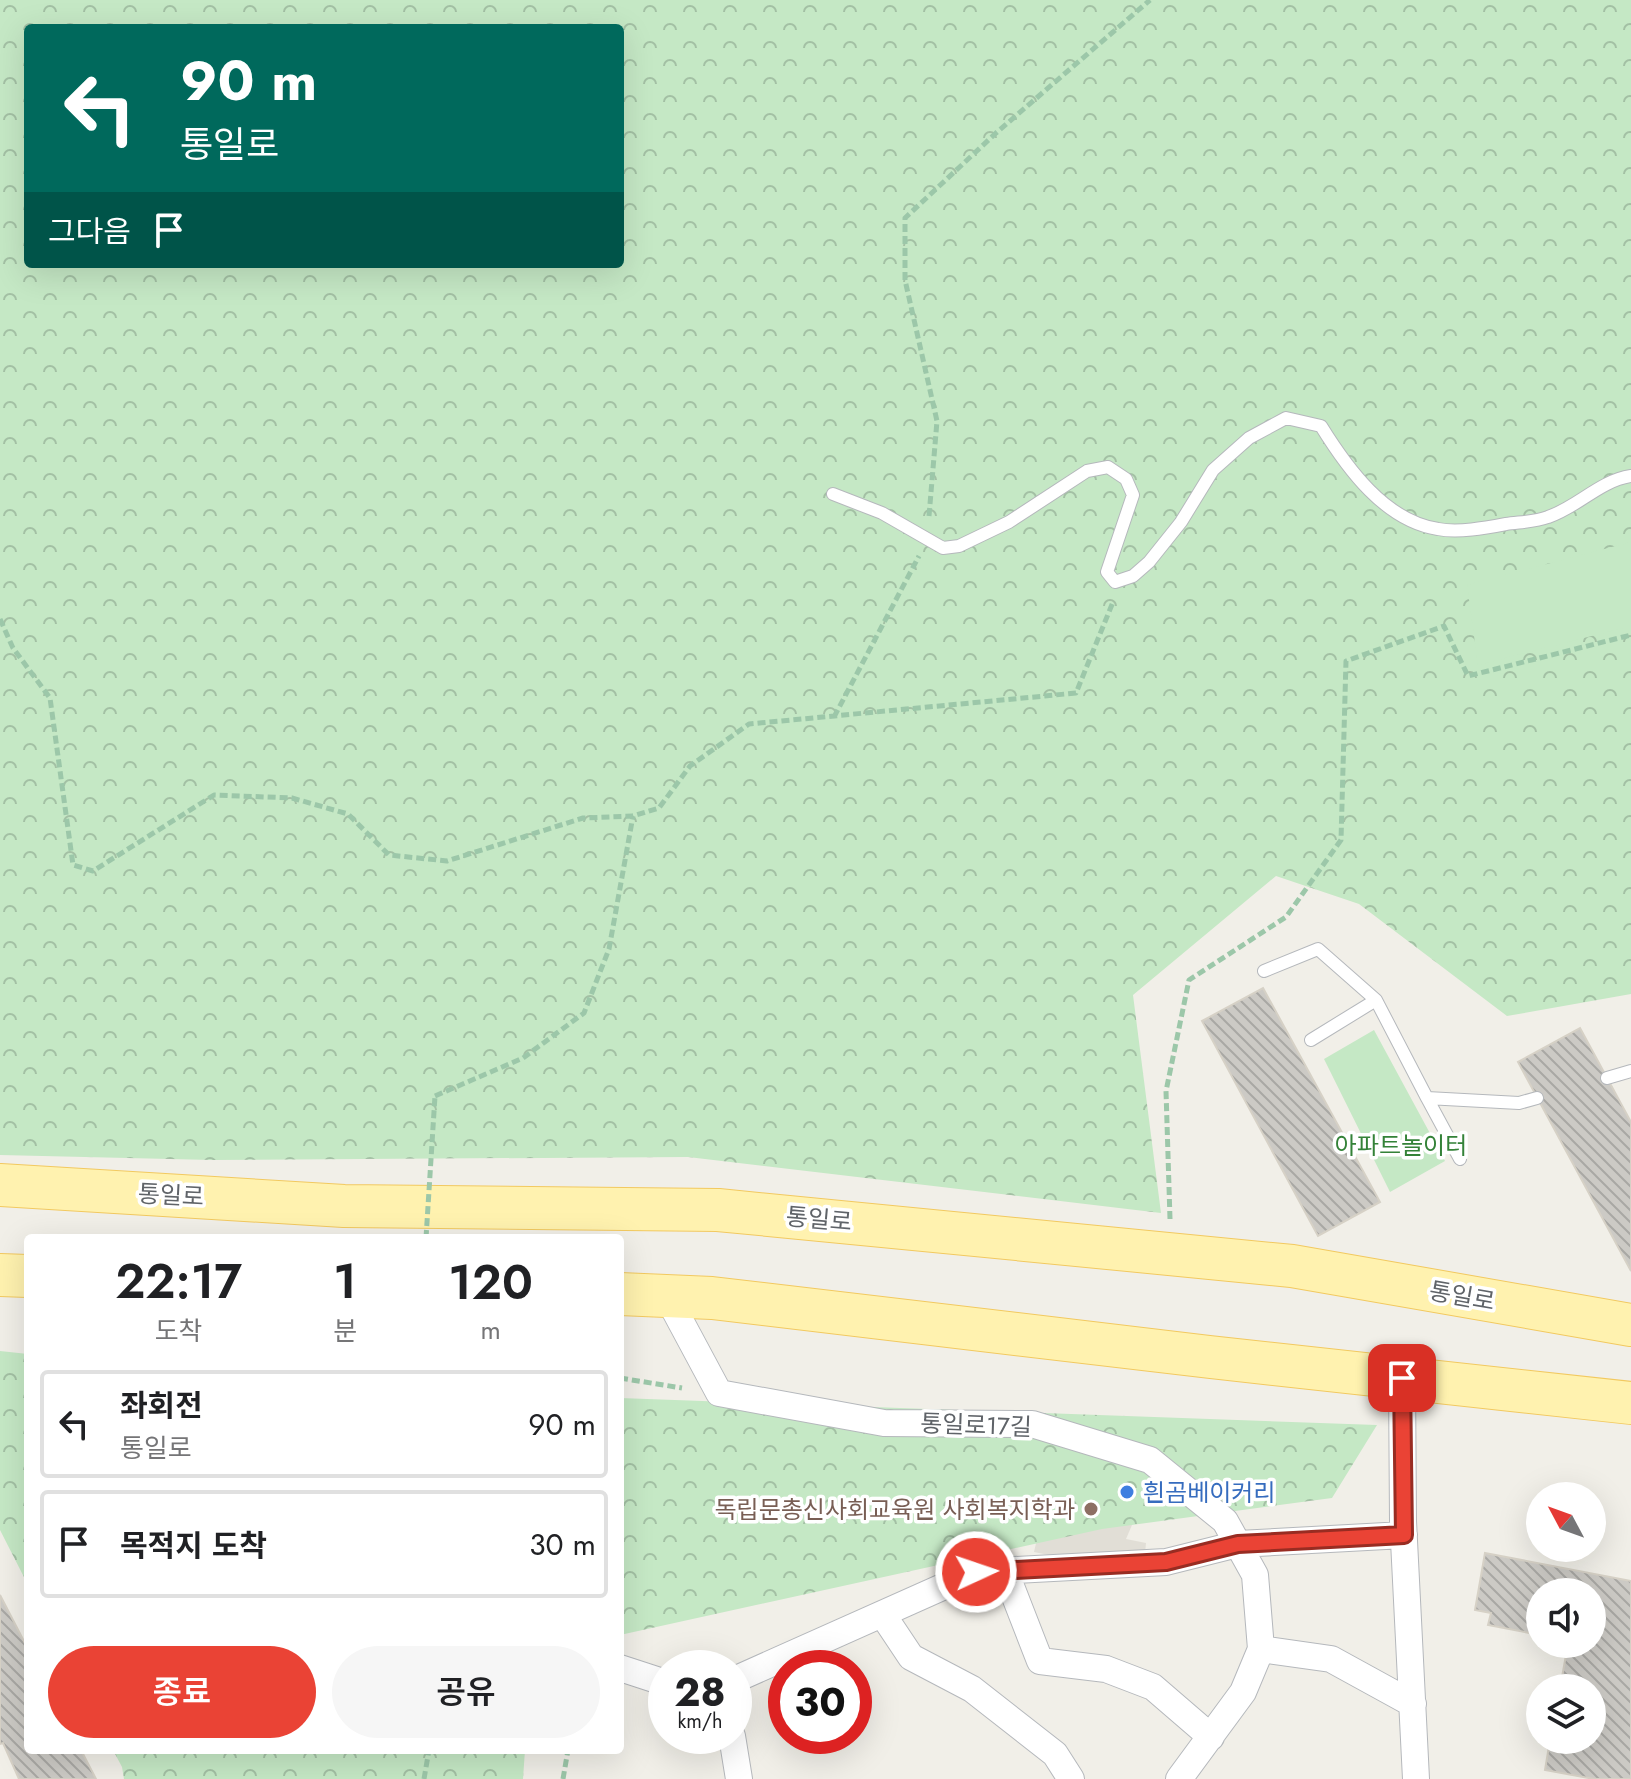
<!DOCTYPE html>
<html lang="ko">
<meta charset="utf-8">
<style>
body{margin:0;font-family:Jost,"Noto Sans KR",sans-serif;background:#f6f6f6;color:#202124;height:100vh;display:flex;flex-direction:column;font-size:30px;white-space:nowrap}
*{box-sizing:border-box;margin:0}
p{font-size:26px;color:#757577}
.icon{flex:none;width:44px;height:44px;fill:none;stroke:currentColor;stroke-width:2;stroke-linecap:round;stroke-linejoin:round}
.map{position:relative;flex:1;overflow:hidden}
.details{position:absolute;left:24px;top:1234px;width:600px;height:520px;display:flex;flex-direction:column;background:#fff;border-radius:8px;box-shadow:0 8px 32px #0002}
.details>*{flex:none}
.banner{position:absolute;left:24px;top:24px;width:600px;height:244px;border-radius:8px;box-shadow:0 8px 32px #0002;background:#00695c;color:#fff;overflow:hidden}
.needle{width:52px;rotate:311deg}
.buttons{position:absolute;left:1526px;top:1482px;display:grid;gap:16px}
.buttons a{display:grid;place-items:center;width:80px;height:80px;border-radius:50%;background:#fff;box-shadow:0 8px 32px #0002;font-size:40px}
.speed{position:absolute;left:648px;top:1650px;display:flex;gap:16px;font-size:40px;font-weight:700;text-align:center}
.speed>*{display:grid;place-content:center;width:104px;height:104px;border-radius:50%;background:#fff;box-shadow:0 8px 32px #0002;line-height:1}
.speed small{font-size:20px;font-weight:400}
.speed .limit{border:12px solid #d22;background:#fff;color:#111}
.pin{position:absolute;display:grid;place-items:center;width:68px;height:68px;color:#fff;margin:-34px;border-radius:16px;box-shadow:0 4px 12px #0006}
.me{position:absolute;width:88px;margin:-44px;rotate:87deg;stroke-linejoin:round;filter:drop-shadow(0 0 6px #0008)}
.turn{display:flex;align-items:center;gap:28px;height:168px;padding:0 24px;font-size:36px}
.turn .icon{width:104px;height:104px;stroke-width:2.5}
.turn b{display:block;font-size:56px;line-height:68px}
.then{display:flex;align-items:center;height:76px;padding:0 24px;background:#0003;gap:16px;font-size:30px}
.eta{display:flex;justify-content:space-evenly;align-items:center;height:136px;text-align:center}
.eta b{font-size:48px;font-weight:600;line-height:56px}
.button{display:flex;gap:16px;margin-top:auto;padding:16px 24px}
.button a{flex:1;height:92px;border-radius:48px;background:#ea4335;color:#fff;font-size:32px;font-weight:600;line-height:92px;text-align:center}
.button a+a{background:#f6f6f6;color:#202124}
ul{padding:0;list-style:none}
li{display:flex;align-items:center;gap:24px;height:108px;margin:0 16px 12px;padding:0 8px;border:4px solid #e0e0e0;border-radius:8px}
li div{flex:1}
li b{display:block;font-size:30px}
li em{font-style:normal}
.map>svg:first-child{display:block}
.education{fill:#e1ded6}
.forest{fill:url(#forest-crowns);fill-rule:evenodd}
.park{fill:#c5e8c5}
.building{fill:url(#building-back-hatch);stroke:#d6d1c6;stroke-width:2}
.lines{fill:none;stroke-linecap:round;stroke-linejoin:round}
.lane-casing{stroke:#b5b8bc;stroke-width:14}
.street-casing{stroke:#b5b8bc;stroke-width:28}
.primary-casing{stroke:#f2c960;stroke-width:44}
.path{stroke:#9cc7a9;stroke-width:5;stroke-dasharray:8 4;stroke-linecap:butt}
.lane{stroke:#fff;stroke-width:12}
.street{stroke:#fff;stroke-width:26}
.primary{stroke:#fff2af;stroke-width:42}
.path-bridge{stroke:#9cc7a9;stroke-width:5;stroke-dasharray:8 4;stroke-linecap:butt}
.route-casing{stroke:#982c22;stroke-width:20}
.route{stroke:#ea4335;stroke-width:14}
.shop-dot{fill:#3f7fe0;stroke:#fff;stroke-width:3}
.education-dot{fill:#8d6e63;stroke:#fff;stroke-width:3}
.labels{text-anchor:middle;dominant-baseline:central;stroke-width:7;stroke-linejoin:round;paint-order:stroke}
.park-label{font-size:24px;fill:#348238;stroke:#fff}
.street-label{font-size:24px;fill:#5f6368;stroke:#fff}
.shop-label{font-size:24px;fill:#366cbe;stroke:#fff;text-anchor:start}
.education-label{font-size:24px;fill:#785e54;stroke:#fff;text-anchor:end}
</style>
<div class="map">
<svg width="1631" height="1779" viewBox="0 0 1631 1779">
<defs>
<pattern id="forest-crowns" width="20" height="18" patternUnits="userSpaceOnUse" patternTransform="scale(2)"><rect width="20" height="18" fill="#c5e8c5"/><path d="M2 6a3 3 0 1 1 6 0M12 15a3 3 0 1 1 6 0" fill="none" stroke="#a3c0a4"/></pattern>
<pattern id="building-back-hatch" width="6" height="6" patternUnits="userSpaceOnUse" patternTransform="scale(2)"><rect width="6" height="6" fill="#cccac5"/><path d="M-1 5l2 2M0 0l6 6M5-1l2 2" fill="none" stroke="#a9a8a4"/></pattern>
</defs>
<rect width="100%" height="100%" fill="#f1efe8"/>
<!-- education -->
<path class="education" d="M1055,1463l97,15 -26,61 20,4 -3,31 -109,-22z"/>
<!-- forest -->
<path class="forest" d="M0,0h1631v994l-124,22 -148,-112 -83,-28 -143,119 28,218 -473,-56 -476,3 -212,-5zM28,28h592v236h-592z
M0,1351l28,3v231l-28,-55z
M620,1398l757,27 -45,73 -230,31 -482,106z
M113,1750h412l-2,29h-399l-2,-12z"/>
<!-- park -->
<path class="park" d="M1631,542v84l-153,39 -11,-80z
M1374,1030l71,131 -55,31 -66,-133z"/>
<!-- building -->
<path class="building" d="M1263,988l117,214 -62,34 -116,-215z
M1580,1028l51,94v149l-113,-209z
M1485,1553l146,28v198h-37l-49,-9 5,-30h42v-52h-32l8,-44h24v-52h-52v43l-52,-10 3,-12 -16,-3z
M0,1595l28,54v101h53l15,29h-77l-16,-36 -3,1z"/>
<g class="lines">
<!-- lane casing -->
<g class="lane-casing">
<path id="lane" d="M833,494l49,19 61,35 16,-2 50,-24 78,-51 21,-4 18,12 7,16 -26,77 8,10 18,-6 16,-14 32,-40 32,-52 36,-32 37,-20 35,8c26,42 64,95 117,103 20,4 47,-1 68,-5 13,-2 29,-2 42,-7 30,-10 51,-36 83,-41
M1264,971l54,-22 58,51 51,98 92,5 18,-5
M1311,1040l65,-40
M1607,1078l24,-7
M1427,1098l33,61"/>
</g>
<!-- street casing -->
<g class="street-casing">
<path id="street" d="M667,1296l52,97 165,30 148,1 118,36 75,61 30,54 6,74 -18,43 -64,87
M1402,1378l1,143 13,258
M1005,1571l35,90 66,8 47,18 58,50
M883,1615l28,42 61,32 83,65 16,25
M1261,1649l70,10 82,45
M620,1668l46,15
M734,1680l242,-108 190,-10 72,-18 166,-9
M732,1736l7,43"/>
</g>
<!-- primary casing -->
<g class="primary-casing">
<path id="primary" d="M0,1185l344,21 374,4 574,56 339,59
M0,1275l28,1
M620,1294l92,4 498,59 421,46"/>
</g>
<!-- path -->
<path class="path" d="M929,516l8,-95 -32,-141v-62l91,-85 154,-133
M0,619l13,29 37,50 23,167 20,6 121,-76 78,3 56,16 41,41 58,6 136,-43 50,-2 26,-8 31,-42 59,-42 327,-31 37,-91
M834,717l85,-161
M435,1096l88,-38 61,-45 25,-64 24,-133
M1170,1219l-4,-128 23,-111 97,-63 55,-77 5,-179 98,-35 24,50 163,-41
M620,1378l62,10
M424,1779l5,-29
M563,1779l5,-29"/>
<!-- lane -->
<use href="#lane" class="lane"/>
<!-- street -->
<use href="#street" class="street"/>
<!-- primary -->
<use href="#primary" class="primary"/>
<!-- path-bridge -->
<path class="path-bridge" d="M426,1238l9,-142"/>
</g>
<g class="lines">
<!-- route casing -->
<g class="route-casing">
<path id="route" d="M976,1572l190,-10 72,-18 166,-9 -2,-157"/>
</g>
<!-- route -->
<use href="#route" class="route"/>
</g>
<!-- markers -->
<circle class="shop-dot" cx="1127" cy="1492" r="8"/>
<circle class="education-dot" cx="1091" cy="1509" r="8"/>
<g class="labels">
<!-- park labels -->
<g class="park-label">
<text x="1401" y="1145">아파트놀이터</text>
</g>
<!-- street labels -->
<g class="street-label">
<text transform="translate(171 1195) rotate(3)">통일로</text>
<text transform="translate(819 1219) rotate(5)">통일로</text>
<text transform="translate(1462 1296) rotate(10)">통일로</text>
<text transform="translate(976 1425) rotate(2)">통일로17길</text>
</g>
<!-- shop labels -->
<g class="shop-label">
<text x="1143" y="1492">흰곰베이커리</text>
</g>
<!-- education labels -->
<g class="education-label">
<text x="1075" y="1509">독립문총신사회교육원 사회복지학과</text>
</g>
</g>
</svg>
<div class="buttons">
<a><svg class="needle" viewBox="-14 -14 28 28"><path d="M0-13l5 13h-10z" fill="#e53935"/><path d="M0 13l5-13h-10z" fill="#757577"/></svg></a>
<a><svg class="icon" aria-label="sound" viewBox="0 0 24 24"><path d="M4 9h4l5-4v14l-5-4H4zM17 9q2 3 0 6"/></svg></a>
<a><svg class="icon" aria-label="layers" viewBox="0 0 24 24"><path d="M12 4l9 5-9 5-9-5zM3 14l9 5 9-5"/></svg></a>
</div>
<div class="speed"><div>28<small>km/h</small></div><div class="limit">30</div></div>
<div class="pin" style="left:1402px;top:1378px;background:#d93025"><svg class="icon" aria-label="arrive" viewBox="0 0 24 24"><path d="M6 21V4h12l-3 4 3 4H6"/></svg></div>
<svg class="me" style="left:976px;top:1572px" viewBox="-20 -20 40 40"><circle r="17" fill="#ea4335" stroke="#fff" stroke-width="3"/><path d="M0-11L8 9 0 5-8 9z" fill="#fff"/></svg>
<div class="banner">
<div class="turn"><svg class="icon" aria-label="left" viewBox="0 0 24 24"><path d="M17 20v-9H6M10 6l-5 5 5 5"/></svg><div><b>90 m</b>통일로</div></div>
<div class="then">그다음<svg class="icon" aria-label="arrive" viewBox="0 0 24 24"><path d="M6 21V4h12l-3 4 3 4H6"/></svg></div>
</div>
<section class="details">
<div class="eta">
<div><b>22:17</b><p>도착</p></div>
<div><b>1</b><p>분</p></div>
<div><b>120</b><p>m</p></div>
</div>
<ul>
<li><svg class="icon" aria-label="left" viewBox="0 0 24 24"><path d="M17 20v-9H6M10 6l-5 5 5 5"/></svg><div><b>좌회전</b><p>통일로</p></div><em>90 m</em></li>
<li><svg class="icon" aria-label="arrive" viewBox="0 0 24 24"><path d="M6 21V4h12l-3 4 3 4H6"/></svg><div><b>목적지 도착</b></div><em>30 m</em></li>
</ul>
<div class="button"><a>종료</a><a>공유</a></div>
</section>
</div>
